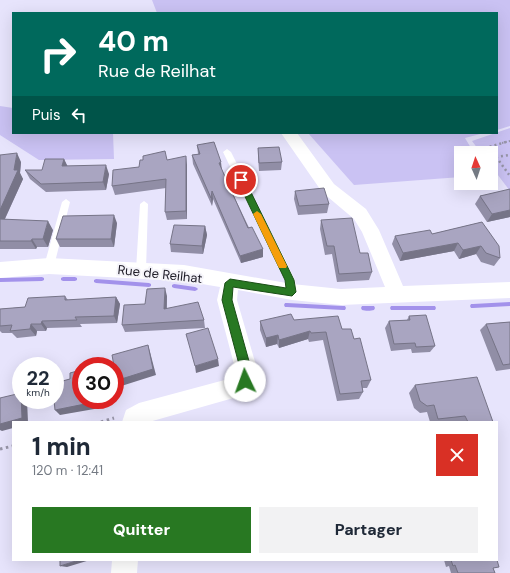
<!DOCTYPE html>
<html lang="fr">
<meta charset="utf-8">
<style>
body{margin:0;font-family:"DM Sans",sans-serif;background:#f2f2f3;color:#1f2937;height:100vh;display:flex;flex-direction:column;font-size:15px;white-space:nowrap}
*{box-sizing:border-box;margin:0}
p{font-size:13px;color:#747a83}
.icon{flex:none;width:22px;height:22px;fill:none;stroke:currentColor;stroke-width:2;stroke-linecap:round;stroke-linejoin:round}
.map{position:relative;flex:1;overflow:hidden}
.sheet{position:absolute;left:12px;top:421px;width:486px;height:140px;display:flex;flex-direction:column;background:#fff;border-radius:0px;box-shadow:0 4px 16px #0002}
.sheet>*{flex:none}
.guide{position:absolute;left:12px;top:12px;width:486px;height:122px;border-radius:0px;box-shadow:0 4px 16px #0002;background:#00695c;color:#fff;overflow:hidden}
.needle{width:26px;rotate:357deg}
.buttons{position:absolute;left:454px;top:146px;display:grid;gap:8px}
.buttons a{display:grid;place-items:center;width:44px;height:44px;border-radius:0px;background:#fff;box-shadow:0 4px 16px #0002;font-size:20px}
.speed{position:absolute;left:12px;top:357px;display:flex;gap:8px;font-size:20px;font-weight:700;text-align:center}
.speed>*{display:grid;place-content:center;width:52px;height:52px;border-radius:50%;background:#fff;box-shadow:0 4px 16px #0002;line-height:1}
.speed small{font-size:10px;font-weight:400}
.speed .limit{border:6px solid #d22;background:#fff;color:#111}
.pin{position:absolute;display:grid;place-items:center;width:34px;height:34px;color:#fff;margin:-17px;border:2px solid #fff;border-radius:50%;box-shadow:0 1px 4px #0007}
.me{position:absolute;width:44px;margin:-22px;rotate:357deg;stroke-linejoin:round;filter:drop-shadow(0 0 3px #0008)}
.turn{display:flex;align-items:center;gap:14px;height:84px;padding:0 20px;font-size:18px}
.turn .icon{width:52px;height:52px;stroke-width:2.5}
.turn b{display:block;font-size:28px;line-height:34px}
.then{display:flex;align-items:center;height:38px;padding:0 20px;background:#0003;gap:8px;font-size:15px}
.round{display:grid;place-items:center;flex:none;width:42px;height:42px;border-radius:0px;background:#f2f2f3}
.summary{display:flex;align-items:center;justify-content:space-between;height:68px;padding:0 20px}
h1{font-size:24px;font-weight:800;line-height:30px}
.button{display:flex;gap:8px;margin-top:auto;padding:8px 20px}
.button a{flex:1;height:46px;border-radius:0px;background:#287822;color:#fff;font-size:16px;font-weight:800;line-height:46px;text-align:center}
.button a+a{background:#f2f2f3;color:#1f2937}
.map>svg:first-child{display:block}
.green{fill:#cac2f3}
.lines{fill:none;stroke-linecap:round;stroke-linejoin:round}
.stream{fill:#a392eb;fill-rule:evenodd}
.path-far2{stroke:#9795a8;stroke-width:2;stroke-dasharray:1.5 2;stroke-linecap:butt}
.path-far1{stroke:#9795a8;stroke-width:2.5;stroke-dasharray:2 3;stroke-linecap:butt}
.path{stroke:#9795a8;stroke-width:3;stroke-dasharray:2.5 3.5;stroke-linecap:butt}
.lane{fill:#fff;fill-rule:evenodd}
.street{fill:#fff;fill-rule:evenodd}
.wall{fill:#918ea6}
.shaded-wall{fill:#767487}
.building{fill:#a9a5c1;stroke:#767487}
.route{fill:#287822;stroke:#1a4e16}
.slow{fill:#f59e0b}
.labels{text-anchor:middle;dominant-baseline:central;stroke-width:4;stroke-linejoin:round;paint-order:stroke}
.street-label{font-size:13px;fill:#1b1924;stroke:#f5f4fa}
</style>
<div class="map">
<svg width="510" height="573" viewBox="0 0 510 573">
<rect width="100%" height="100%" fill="#e7e4fc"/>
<!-- green -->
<path class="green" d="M152,0h358v126l-13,4v-117h-340z
M0,106l13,2v25h100l1,26 -75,1 -39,-25z
M510,128v63l-19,-25v-13h-10l-9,-12z
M308,133h176l-19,5 9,15h-13v24l-107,8z"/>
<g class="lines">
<!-- stream -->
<path class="stream" d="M42,277l2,1v2l-2,1 -42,1v-4z
M63,277h12l2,1v2l-2,1h-12l-2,-1v-2z
M96,279l53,4 2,1v2l-2,1 -53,-4 -2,-1v-2z
M174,284l21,3 2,1 1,1 -1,1 -2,1 -21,-3 -2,-1v-2z
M510,302v4l-37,2h-2l-1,-2 1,-2h2z
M285,303h2l56,3h2l1,2 -1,2h-2l-56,-3h-2l-1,-2z
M362,306h12l1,2 -1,2c-3,1 -9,1 -12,0l-1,-2z
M391,306h44l1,2 -1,2h-44l-1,-2z"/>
<!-- path-far2 -->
<path class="path-far2" d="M502,143l8,-2"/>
<!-- path-far1 -->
<path class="path-far1" d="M506,142l-17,5 21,29
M496,157l14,-2"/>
<!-- path -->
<path class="path" d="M101,422l13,-4
M0,449l13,-3"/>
<!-- lane -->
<path class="lane" d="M227,149l4,3 64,128 2,12 -1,3h-8l-3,-15 -62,-128z
M66,199l4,3 -16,64 -2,3h-6l-2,-3 18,-64z
M144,201l4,3 -2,66 -2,3h-6l-2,-3 4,-66z"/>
<!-- street -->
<path class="street" d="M281,133h16l37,51 32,25 13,21 24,56 107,-4v16l-169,7 -49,-5 -54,-10 -1,10 21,72 -5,16 -16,9 -88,25h-27l4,-12 13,-7 93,-25 4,-3v-3l-19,-72 3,-13 -36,-6 -135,-7 -49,4v-16l49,-4 135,7 108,19 49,5 44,-2 -23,-55 -8,-13 -32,-27z
M112,560h26l-1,13h-26z"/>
</g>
<!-- wall -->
<path class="wall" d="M197,145l25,25 8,18 33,69 -22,6 -28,-64 -1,7 -19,-42 -1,-9 6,-1z
M258,148l24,14 -1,8 -22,1 -1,-15z
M0,155l21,7 -1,11 3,6 -18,40 48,11 -5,17h-11l-1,2h-36z
M64,159l3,7 42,8 -3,16 -60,2 -16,-13 -5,-9h17z
M167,160l20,5v54l-20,1 -2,-8 1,-24 -51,7 -3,-9 27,-19z
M510,190v27l-23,5 -12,-18 5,-8z
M295,191l34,13 -2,9 -29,2 -4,-16z
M321,220l39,33 12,19 -3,8 -32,2 -5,-28 -7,1 -5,-26z
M482,222l18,36 -6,8 -13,-4 -5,-8 -17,5 -5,-8 -54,10 -8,-17 3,-8 37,-2z
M117,223l-3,24h-54l-4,-8z
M205,226l2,9 -4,19 -32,-2 -1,-8z
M65,296l3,4 48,-3 4,7 -3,19 -37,1 2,3 -35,1 -1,3h-9l-1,5 -19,2 -5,-5h-10l-2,-2v-22l25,-2z
M167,296v13l37,11 1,8 -80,4 -3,-7 23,-21z
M409,316l26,30 -5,6 -18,1 -1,-4 -20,2 -6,-23 4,-7 18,-1z
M294,320l48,9 12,10 17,41 -4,8h-5l1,4 -4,7 -22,2 -14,-61 -14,2 -1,-3 -29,9 -2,-4 -11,3 -6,-17v-9z
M510,322v47l-14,2 -16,-41 6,-6z
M415,385l77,37h-62l-3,-10 -7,1 -6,-5 -5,-15z
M444,560h53l-4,8 2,5h-44l-2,-7 -3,1z"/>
<!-- shaded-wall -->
<path class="shaded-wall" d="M17,153l4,9 -1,11 3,6 -22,48 -1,-2v-15l14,-40z
M186,156l1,9v54l-1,-8z
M64,159l4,8 -6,-1z
M221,162l1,9 -3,-8z
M106,165l3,9 -3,16 -3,-8z
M212,191l1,8 -1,7 -1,-8z
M510,210v7l-23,5 5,-8z
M114,215l3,8 -3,24 -3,-8z
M48,221l5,9 -5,17 -5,-8z
M205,226l2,9 -4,19 -1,-8z
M32,239l5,8 -1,2 -5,-8z
M458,243l-4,8 -54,10 3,-8z
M481,246l-5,8 -17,5 4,-9z
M263,249v8l-22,6 -1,-7z
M165,288l2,8 -1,21 -2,-8z
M116,297l4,7 -3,19 -3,-7z
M42,321l5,7 -1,3 -5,-7z
M31,324l6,7 -1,5 -6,-7z
M310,331l-2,8 -29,9v-8z
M278,335l-1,9 -11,3v-9z
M148,345l2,7 6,23 -41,13v-7z
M218,359l1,7 -23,7 -1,-7z
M21,393v7h6l1,22h-15v6l-11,3 -2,-1v-6z
M95,400h4l1,8 -40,7 -5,-5z
M79,560h11l-23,7 -7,-1z"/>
<!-- building -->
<path class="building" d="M214,142l7,20 -2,1 11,25 18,40 4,-1 11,22 -23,7 -28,-65 -1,7 -19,-43 8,-1 -3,-9z
M279,147l3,15 -23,1 -1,-15z
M165,151l2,9 19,-4v55l-21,1 1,-33 -54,7 1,-16 26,-3 1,-7h3v-4z
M17,153l-3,17h4l-18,40v-55z
M45,159h19l-2,7 44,-1 -3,17 -62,2 -16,-14h17z
M324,188l5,16 -30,2 -4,-15z
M510,189v21l-18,4 -12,-18z
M114,215l-3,24h-55l7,-23z
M352,218l8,35h8l4,19 -33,2 -5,-28h-7l-6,-26z
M0,219l48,2 -5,18h-11l-1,2h-31z
M482,222l17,24 1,12 -14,-5 -5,-7 -18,4 -5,-7 -55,10 -8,-17 35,-6 2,4z
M174,225l31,1 -3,20 -32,-2z
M165,288l-1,21 34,-7 6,18 -82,5 2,-20 21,-1 2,-15z
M65,296v4l51,-3 -2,19 -39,1 2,3 -35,1 -1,3h-10l-1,5 -20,2 2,-6 -12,1v-17l25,-2 3,-9z
M291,314l3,6 44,-4 4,13h9l3,10 6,-1 11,42 -10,1 2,11 -23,2 -14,-62 -15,1 -1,-2 -31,9 -1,-5 -12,3 -6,-17z
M426,315l9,31 -19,1 -1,-4 -21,1 -5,-23 21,-1 -1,-4z
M510,322v42l-7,1 -17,-41z
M208,328l10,31 -23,7 -9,-32z
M148,345l5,24 -38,12v-15h-1l-2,-11z
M81,370v30h14v2l-40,8 -1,-10h1v-17l15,-4v-6z
M477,377l16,45h-25l-3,-6 -27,3 -4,-14 -7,1 -7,-5 -5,-16z
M21,393l1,25 -22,6v-26z
M60,560h19l-19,6z
M451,560h46l2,7 -6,1 2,5h-37l-3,-8 -2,1z"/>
<!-- route -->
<path class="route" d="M241,177l4,3 49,100 2,12 -4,4 -59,-9 -1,13 20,72 -4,12 -3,1 -4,-1 -1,-3 1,-9 -19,-72 3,-17 5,-4 56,9 -1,-8 -48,-100z"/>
<!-- slow -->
<path class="slow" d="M257,211l4,3 26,52 -1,2h-7l-1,-2 -25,-52z"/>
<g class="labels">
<!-- street labels -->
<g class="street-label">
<text transform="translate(160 274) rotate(6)">Rue de Reilhat</text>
</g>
</g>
</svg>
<div class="buttons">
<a><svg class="needle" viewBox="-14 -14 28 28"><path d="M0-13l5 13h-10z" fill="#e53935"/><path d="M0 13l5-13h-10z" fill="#747a83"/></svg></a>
</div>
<div class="speed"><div>22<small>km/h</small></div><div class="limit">30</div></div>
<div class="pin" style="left:241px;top:180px;background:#d93025"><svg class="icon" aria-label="arrive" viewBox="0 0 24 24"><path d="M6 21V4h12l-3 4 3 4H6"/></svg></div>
<svg class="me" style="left:245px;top:381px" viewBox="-20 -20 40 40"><circle r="19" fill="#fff"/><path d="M0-13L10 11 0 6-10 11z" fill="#287822"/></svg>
<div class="guide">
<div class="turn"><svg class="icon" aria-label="right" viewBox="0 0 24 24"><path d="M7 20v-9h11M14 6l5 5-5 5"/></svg><div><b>40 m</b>Rue de Reilhat</div></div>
<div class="then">Puis<svg class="icon" aria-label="left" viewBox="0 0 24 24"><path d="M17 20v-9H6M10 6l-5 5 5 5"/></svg></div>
</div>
<section class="sheet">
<div class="summary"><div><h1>1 min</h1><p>120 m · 12:41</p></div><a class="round" style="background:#d93025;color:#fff"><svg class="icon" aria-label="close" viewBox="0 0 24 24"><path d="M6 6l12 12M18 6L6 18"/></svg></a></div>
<div class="button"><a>Quitter</a><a>Partager</a></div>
</section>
</div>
